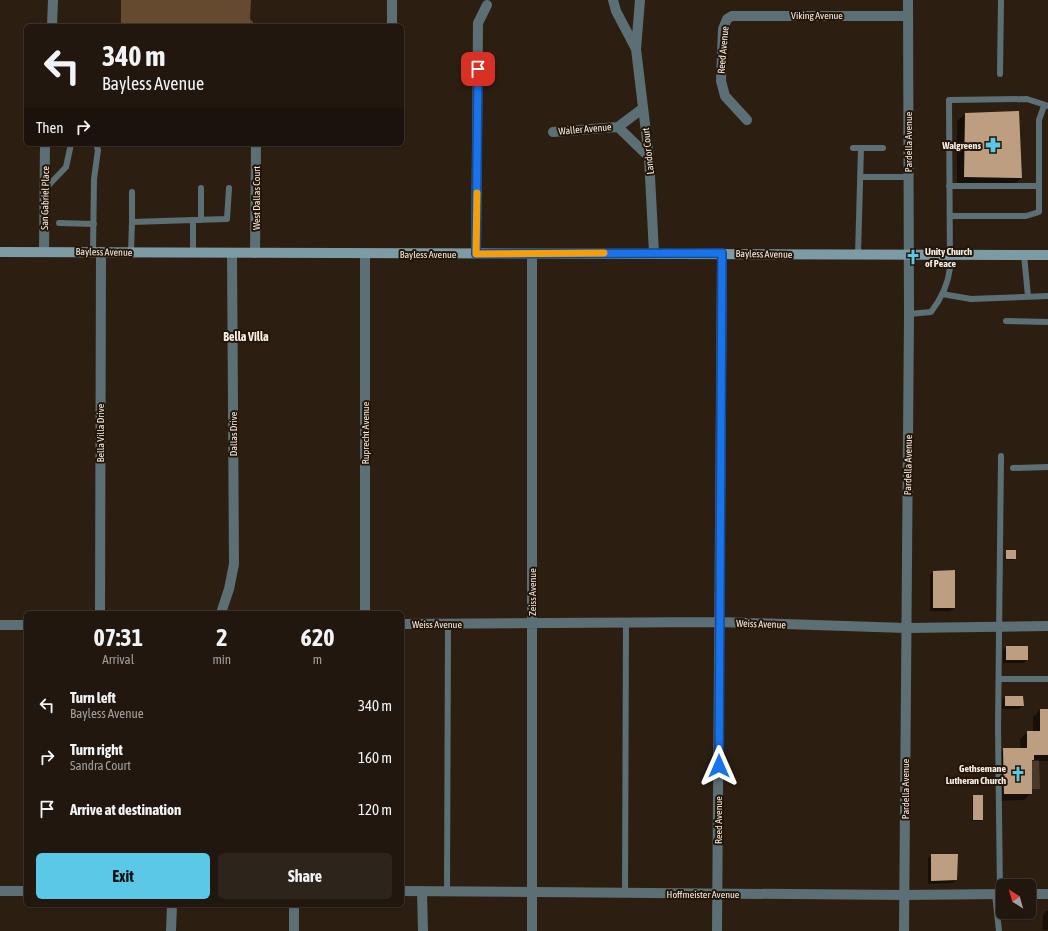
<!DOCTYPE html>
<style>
body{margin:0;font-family:"Asap Condensed",sans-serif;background:#2d241c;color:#f1f3f6;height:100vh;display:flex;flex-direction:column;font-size:15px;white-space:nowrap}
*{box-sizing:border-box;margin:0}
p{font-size:13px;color:#a29f9e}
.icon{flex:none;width:22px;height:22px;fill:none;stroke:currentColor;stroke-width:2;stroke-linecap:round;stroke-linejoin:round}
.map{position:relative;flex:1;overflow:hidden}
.panel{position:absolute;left:24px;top:611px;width:380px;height:296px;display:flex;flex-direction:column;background:#21170e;border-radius:6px;box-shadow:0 1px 3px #0004,0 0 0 1px #3e362e}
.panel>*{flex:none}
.guide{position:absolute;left:24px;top:24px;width:380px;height:122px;border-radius:6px;box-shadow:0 1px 3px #0004,0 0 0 1px #3e362e;background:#21170e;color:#f1f3f6;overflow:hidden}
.needle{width:26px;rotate:323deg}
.tools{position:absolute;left:996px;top:879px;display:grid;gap:8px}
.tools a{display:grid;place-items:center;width:40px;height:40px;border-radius:6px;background:#21170e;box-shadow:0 1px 3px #0004,0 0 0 1px #3e362e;font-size:20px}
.pin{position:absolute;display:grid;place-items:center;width:34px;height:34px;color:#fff;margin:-17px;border-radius:8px;box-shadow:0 2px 6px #0006}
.me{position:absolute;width:44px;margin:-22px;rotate:0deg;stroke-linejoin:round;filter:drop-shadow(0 0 3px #0008)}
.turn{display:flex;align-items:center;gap:14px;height:84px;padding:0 12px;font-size:18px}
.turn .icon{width:52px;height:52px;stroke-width:2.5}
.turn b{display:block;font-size:28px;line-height:34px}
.then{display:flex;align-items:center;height:38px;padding:0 12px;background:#0003;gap:8px;font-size:15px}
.eta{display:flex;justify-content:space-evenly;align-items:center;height:68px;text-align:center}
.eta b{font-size:24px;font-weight:700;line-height:28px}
.cta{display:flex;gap:8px;margin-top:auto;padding:8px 12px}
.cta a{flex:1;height:46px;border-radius:6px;background:#5ac8e6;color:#111;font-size:16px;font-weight:700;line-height:46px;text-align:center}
.cta a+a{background:#2d241c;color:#f1f3f6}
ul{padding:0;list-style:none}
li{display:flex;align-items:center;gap:12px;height:52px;padding:0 12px}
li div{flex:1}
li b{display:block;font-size:15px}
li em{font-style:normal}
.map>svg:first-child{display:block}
.green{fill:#4a3929}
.forest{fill:#654a2f}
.shadow{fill:#0007}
.building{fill:#bd9e81}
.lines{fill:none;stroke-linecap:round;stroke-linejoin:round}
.service{stroke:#5c6f75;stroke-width:6}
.minor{stroke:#5c6f75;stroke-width:10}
.tertiary{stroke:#5c6f75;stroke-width:10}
.secondary{stroke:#7c9ba5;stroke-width:10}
.route-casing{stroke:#114b97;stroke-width:10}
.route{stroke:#1a73e8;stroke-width:7}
.slow{stroke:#f59e0b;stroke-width:7}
.labels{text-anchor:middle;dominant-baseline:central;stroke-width:4;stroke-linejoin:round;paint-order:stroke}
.street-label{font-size:10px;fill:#f7eee5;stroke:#231609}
.poi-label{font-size:10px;font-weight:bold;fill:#f7eee5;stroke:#231609;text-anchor:end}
.quarter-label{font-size:12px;font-weight:bold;fill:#f7eee5;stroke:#231609}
</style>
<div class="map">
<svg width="1048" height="931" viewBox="0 0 1048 931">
<rect width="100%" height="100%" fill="#2c1f12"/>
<!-- green -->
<path class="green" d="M1032,760h7l1,29h-8z"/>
<!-- forest -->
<path class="forest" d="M121,0h130l-1,19 6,7h-135z"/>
<!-- shadow -->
<path class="shadow" d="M965,114l56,64 -7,7 -57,-1v-63z
M1006,551l9,8 -2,1h-8z
M933,572l21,36 -4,3h-20v-36z
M1006,647l21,12 -3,4h-21v-12z
M1006,697l17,9 -4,3h-17v-9z
M1040,710h8v51h-17v32l-7,7 -27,1v-45l7,-7h17l-1,-10 8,-7h5v-15z
M973,796l9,23 -1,2h-9v-23z
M932,855l24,25 -3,3 -25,1v-26z
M1046,911h2v19h-6l1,-15z"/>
<!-- building -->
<path class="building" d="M1019,111l3,67 -58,-1 1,-64z
M1006,550h10v9h-10z
M955,570v38h-22v-37z
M1006,646h22v14h-22z
M1005,696h18l1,10h-19z
M1040,709h8v46h-14v5h-2v34h-28l-1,-46h24v-17h13z
M973,795h10v25h-10z
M931,854h27l-1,26 -26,1z"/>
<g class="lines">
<!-- service -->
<path class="service" d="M1000,74l1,-74
M853,148h30
M861,177h47
M949,186h90
M45,189l21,-22 5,-23
M132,192v30
M950,216h76l13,-4v-92l5,-14
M193,220l34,-1 2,-31
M201,220v-32
M59,223l35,1
M93,252l1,-73 4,-29 -2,-6
M131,252l1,-30 61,-2v33
M858,255l3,-107
M1024,255l4,41
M942,294l29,5 77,-3
M909,314l22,-2c10,-13 17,-27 19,-44l-1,-168 78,-1 21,7
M1006,321l42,1
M1013,468l35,-1
M999,679h49
M447,891l1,-266
M625,893l1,-270
M995,894l4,37
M1000,894l-2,-166 3,-272"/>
<!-- minor -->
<path class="minor" d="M392,0v26
M613,0l3,11 20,38
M640,0l-4,49 13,108 5,96
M52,26l1,-26
M747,120l-22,-24 -4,-15 2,-52 4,-10 5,-3h176
M618,127l31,30
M553,132l65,-5 24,-18
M44,251l1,-107
M255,253l1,-109
M365,254v359
M476,254l2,-231 9,-18
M532,254v677
M100,613l1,-361
M221,613l8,-24 5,-25 -2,-311
M402,624l318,-2 186,6 142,-2
M0,625h26
M422,891l1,40
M171,931l1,-26
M294,931v-26
M717,931l5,-678
M904,931l5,-617 -1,-314"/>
<!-- tertiary -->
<path class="tertiary" d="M0,891h26
M402,891l502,4 99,-1
M1029,894h19"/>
<!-- secondary -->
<path class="secondary" d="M0,252l1048,3"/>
</g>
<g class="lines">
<!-- route casing -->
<g class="route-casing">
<path id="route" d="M478,69l-2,185 246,-1 -3,513"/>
</g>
<!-- route -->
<use href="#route" class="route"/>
<!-- slow -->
<path class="slow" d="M477,193l-1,61 128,-1"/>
</g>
<!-- icons -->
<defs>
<g id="pharmacy-bare" transform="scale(1.2)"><path d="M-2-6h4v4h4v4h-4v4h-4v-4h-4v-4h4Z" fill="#5ac8e6" stroke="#231609" stroke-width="2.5" paint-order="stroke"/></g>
<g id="church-bare" transform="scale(1.2)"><path d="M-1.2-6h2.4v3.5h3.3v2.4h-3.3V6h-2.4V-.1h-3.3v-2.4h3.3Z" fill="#5ac8e6" stroke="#231609" stroke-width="2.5" paint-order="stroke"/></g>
</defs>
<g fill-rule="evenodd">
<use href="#pharmacy-bare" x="993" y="145"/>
<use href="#church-bare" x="913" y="257"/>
<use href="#church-bare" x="1018" y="774"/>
</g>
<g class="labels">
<!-- street labels -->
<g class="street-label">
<text x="817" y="15">Viking Avenue</text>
<text transform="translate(723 50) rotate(-85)">Reed Avenue</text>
<text transform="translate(585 129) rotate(-5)">Waller Avenue</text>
<text transform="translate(908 142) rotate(-90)">Pardella Avenue</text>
<text transform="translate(648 151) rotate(-96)">Landor Court</text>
<text transform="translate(45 198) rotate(-89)">San Gabriel Place</text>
<text transform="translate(256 198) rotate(-90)">West Dallas Court</text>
<text transform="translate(104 252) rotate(1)">Bayless Avenue</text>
<text x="428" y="254">Bayless Avenue</text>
<text transform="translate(764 254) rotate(1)">Bayless Avenue</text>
<text transform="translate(100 433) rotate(-90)">Bella Villa Drive</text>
<text transform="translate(365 433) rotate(-90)">Ruprecht Avenue</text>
<text transform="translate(233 434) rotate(-90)">Dallas Drive</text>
<text transform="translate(908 465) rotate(-89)">Pardella Avenue</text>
<text transform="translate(532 592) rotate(-90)">Zeiss Avenue</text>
<text x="437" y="624">Weiss Avenue</text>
<text transform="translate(761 624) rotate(2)">Weiss Avenue</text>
<text transform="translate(905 789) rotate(-90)">Pardella Avenue</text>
<text transform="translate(718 820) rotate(-90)">Reed Avenue</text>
<text x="703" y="894">Hoffmeister Avenue</text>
</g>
<!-- poi labels -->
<g class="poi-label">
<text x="981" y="145">Walgreens</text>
<text x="925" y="251" text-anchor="start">Unity Church<tspan x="925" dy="12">of Peace</tspan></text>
<text x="1006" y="768">Gethsemane<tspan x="1006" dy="12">Lutheran Church</tspan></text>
</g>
<!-- quarter labels -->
<g class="quarter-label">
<text x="246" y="337">Bella Villa</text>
</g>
</g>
</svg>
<div class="tools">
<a><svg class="needle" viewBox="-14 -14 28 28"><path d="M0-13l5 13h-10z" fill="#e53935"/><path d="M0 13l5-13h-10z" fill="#a29f9e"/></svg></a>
</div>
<div class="pin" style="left:478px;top:69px;background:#d93025"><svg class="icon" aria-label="arrive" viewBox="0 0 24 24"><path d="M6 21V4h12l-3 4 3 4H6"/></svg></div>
<svg class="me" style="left:719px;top:766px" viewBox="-20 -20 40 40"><path d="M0-17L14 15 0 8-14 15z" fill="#1a73e8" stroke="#fff" stroke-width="4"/></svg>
<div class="guide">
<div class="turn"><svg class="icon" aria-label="left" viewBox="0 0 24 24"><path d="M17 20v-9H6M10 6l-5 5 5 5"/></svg><div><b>340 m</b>Bayless Avenue</div></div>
<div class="then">Then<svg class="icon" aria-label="right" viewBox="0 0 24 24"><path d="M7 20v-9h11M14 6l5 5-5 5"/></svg></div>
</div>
<section class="panel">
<div class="eta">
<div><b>07:31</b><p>Arrival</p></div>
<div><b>2</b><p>min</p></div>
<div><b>620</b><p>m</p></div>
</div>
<ul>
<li><svg class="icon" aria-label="left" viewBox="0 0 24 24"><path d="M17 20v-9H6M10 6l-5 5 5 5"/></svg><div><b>Turn left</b><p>Bayless Avenue</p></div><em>340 m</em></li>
<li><svg class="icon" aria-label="right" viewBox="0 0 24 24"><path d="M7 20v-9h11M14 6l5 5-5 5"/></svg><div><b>Turn right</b><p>Sandra Court</p></div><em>160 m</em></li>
<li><svg class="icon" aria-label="arrive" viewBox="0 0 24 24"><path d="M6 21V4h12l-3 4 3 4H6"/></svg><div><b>Arrive at destination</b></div><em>120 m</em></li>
</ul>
<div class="cta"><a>Exit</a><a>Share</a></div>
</section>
</div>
